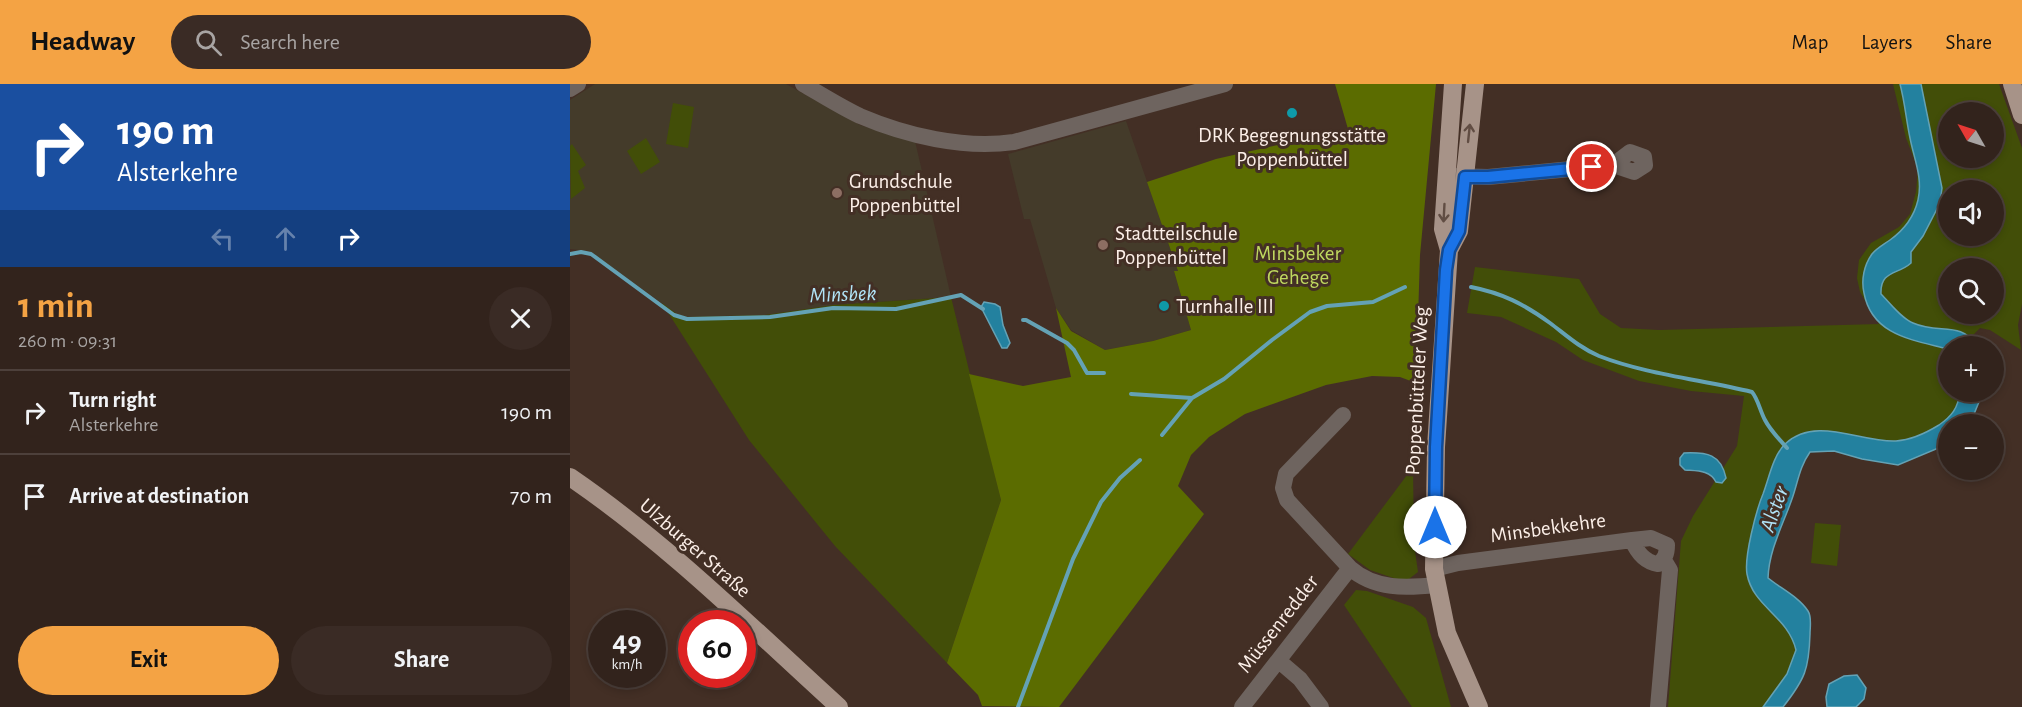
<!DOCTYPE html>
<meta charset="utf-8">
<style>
body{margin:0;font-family:"Alegreya Sans",sans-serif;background:#3a2b25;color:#f1f3f6;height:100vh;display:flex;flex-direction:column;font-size:22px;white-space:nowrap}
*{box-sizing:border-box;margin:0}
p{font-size:20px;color:#a8a4a3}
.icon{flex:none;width:33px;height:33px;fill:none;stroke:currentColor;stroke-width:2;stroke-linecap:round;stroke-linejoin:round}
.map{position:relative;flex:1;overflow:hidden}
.drawer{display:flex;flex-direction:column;background:#32231c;width:570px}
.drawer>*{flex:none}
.banner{background:#1a4fa0;color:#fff;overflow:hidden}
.needle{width:39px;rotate:309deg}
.fabs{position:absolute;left:1368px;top:18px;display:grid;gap:12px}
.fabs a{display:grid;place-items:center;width:66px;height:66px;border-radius:50%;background:#32231c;box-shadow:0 3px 9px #0003,0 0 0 2px #4d403b;font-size:30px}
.speed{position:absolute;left:18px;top:526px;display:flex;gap:12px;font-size:30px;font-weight:700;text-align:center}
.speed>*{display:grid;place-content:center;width:78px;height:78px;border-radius:50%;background:#32231c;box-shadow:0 3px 9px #0003,0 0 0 2px #4d403b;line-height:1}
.speed small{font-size:15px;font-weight:400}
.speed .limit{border:9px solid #d22;background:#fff;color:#111}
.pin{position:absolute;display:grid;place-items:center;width:51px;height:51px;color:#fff;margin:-26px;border:3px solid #fff;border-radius:50%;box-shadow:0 2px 6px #0007}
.me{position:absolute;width:66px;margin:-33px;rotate:0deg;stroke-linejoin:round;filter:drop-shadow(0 0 4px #0008)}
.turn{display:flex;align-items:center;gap:21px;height:126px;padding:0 18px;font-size:27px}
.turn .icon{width:78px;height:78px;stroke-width:2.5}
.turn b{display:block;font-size:42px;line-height:51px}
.lanes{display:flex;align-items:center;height:57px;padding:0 18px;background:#0003;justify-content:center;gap:30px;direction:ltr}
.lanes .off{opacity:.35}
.round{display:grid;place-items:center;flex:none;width:63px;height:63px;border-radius:32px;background:#3a2b25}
.summary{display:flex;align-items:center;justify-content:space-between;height:102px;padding:0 18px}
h1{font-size:36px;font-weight:700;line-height:45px;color:#f4a344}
.cta{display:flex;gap:12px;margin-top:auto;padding:12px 18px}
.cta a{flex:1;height:69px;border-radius:36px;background:#f4a344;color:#111;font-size:24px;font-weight:700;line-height:69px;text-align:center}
.cta a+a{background:#3a2b25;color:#f1f3f6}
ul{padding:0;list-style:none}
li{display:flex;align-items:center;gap:18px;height:84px;padding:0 18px;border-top:2px solid #4d403b}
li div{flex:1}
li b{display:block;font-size:22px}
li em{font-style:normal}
header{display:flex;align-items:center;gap:36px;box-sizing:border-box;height:84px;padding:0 30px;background:#f4a344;color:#111}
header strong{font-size:28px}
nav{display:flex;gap:33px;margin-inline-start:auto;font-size:21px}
.search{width:420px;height:54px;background:#3a2b25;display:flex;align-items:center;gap:15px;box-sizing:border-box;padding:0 21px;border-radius:33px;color:#a8a4a3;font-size:22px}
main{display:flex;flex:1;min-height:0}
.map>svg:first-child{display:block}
.education{fill:#443b2a}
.green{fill:#424e08;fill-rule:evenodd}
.forest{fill:#5b6c00}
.water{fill:#23819f;stroke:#64a2b5;stroke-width:1.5}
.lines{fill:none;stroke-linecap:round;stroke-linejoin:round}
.stream{stroke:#64a2b5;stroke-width:4}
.minor{stroke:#6e645f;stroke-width:16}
.major{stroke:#a79388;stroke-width:18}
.oneway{stroke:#614d43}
.route-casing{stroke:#114b97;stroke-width:15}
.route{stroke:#1a73e8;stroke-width:10}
.culture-dot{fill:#0f9aa8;stroke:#432f25;stroke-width:2}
.education-dot{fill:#8d6e63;stroke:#432f25;stroke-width:2}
.labels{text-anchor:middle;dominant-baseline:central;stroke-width:6;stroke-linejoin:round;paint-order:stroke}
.poi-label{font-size:21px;fill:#fcefe8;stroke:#432f25;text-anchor:start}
.park-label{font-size:21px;fill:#bfd85f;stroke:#432f25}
.street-label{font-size:21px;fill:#fcefe8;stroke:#432f25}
.water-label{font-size:22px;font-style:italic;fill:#b1e4f8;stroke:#432f25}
</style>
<header>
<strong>Headway</strong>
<div class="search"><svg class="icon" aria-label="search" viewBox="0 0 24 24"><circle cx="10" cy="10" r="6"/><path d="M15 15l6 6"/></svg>Search here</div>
<nav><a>Map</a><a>Layers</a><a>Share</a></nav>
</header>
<main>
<section class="drawer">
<div class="banner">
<div class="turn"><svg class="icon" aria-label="right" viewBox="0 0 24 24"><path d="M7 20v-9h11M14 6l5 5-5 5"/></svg><div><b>190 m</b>Alsterkehre</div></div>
<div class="lanes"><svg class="icon off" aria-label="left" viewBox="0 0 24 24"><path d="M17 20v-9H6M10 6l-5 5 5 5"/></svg><svg class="icon off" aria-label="ahead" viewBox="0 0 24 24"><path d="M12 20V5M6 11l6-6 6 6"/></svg><svg class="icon" aria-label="right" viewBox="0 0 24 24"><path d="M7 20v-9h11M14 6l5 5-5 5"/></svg></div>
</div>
<div class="summary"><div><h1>1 min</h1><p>260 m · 09:31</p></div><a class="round"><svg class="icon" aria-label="close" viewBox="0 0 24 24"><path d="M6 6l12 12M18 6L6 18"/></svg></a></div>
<ul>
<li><svg class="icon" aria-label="right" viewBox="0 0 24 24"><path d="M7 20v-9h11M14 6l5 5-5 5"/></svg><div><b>Turn right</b><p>Alsterkehre</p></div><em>190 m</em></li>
<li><svg class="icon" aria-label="arrive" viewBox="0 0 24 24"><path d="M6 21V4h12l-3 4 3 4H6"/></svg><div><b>Arrive at destination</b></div><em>70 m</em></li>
</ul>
<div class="cta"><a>Exit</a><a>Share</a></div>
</section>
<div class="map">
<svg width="1452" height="623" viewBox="0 0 1452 623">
<rect width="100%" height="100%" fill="#432f25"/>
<!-- education -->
<path class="education" d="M25,0h191l74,41 55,16 36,156 -117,8 -69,10 -79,2 -9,-3 -88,-63 -19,-2v-149z
M556,37l52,150h-4l17,59 -38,11 -48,9 -34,-20 -15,-22 -26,-89h-6l-16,-65z"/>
<!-- green -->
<path class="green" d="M1323,0h106l23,64v156l-4,21 3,25 -31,-20 -10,-2 -9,9 7,9h-30v46h35l-11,27 -5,5h-19v20l-50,21 -36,-6 -28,-8 -24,1c-10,14 -12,29 -17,44 -9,27 -24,54 -25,82 12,9 31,19 40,33 4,6 2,16 2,23 -1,36 -5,45 -27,73h-115l13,-166 12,-25 44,-70 7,-50 -53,-5 -52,-10 -56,-21 -27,-18 -55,-25 -34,-4 8,-46 104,12 21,35 21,14 38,2 220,-6 -19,-32 -3,-14 2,-18 12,-17 28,-16 11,-13 6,-22 2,-23 -12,-31zM1378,28h46v46h-46zM1378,106h46v46h-46zM1378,184h46v46h-46z
M103,19l21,4 -6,41 -22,-4z
M76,54l14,24 -19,12 -14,-23z
M2,60l14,21 -8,6 7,17 -14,11 -1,-53z
M381,213l50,203 -54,163 -112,-117 -86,-106 -87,-137 15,11 9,3 79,-2 69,-10z
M843,383l1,77 4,28 -13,10 -35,-12 -22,-16z
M1245,439l26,2 -4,41 -26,-3z
M786,506l11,1 46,16 13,11 25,89h-39l-68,-102z"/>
<!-- forest -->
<path class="forest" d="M765,0h101l-16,171 -4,128 -16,-6 -28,-1 -46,9 -81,29 -36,23 -18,18 -13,31 26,28 -145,193 -77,-1 -4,-11 -31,-32 54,-163 -32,-126 54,12 48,-9 -15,-69 15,23 34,19 48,-9 38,-11 -17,-59h4l-31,-89 69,-23 132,-30z"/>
<!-- water -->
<path class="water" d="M1330,0h21l21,104 -2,15 -17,33 -12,16v11c-13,12 -31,7 -30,31 10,10 20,24 32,29 27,12 46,-3 65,23h-30v3c-34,-9 -76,-13 -84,-56 -3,-13 0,-28 8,-39 5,-6 11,-9 18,-14 14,-10 24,-23 28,-40 5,-22 -4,-41 -8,-62 -4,-19 -5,-35 -10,-54z
M414,218l11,2 5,3 3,18 7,18 -3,5h-5l-21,-41z
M1390,308h23l-11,27 -5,5h-19v20l-50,21 -36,-6 -28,-8 -24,1c-10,14 -12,29 -17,44 -9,27 -24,53 -25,82 12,10 31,19 40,33 4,6 2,16 2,23 -1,35 -5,45 -27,73h-20l24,-33 9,-24c-8,-34 -43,-43 -49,-76 -3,-17 9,-63 16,-80 6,-16 10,-38 22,-50 31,-29 76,-1 111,-3 15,-1 30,-8 43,-16 13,-9 19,-17 21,-33z
M1114,369c23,-1 37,1 42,25l-4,5 -6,-1c-6,-12 -19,-11 -31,-12l-5,-5v-7z
M1287,591l9,13 -2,11 -8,8h-29l-1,-10 3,-13 15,-8z"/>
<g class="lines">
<!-- stream -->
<path class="stream" d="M0,170l11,-2 10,2 83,61 13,4 83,-2 63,-9 63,1 65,-14 22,14
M901,203c31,6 53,17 79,36 16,12 30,25 49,33 46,18 104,24 153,36 6,7 8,19 13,28 5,10 14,19 22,28
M453,236h3l41,23 7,7 13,23h17
M561,310l61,4 32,-19 48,-39 38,-28 17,-6 46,-4 32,-15
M592,351l30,-37
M448,623l55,-148 28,-57 19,-24 20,-18"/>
<!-- minor -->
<path class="minor" d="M233,0c19,11 38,23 57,32 47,20 103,33 154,26l211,-58
M0,5l8,-5
M882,92l36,1 125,-12 21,7 11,-7 -1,-8 -14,-5 -17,13
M780,484c25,22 56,20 87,17
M864,485l24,-6 174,-23c5,12 12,22 26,24 7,-5 9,-10 9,-19l-16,-7 -19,2
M709,577l21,18 21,28
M672,623l108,-139 -63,-68 -4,-12 3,-14 57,-59
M1088,623l12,-137 -6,-10"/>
<!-- major -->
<path class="major" d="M883,0l-10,145 6,21 -13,197 -2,122 13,64 32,74
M1442,0l10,31
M879,166l10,-19 16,-147
M0,393c98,67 182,151 269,230"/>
</g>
<!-- one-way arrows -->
<defs><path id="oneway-shaft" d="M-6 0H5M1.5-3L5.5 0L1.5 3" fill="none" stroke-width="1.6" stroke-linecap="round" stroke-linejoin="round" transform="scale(1.5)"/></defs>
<g class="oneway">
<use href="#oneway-shaft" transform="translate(899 49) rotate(-84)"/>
<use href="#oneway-shaft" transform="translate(874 129) rotate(93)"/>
</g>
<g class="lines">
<!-- route casing -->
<g class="route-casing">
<path id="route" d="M865,443l1,-80 10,-177 3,-20 10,-19 6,-54h23l104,-10"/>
</g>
<!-- route -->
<use href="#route" class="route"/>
</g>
<!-- markers -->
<g class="culture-dot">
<circle cx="722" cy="29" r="6"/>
<circle cx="594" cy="222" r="6"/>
</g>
<g class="education-dot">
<circle cx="267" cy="109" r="6"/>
<circle cx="533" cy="161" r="6"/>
</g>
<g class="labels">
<!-- poi labels -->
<g class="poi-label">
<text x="722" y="51" text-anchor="middle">DRK Begegnungsstätte<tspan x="722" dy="24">Poppenbüttel</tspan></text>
<text x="279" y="97">Grundschule<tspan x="279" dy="24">Poppenbüttel</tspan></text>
<text x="545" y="149">Stadtteilschule<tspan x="545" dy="24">Poppenbüttel</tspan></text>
<text x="606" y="222">Turnhalle III</text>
</g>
<!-- park labels -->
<g class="park-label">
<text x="728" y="169">Minsbeker<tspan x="728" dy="24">Gehege</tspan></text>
</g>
<!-- street labels -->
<g class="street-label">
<text transform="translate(847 307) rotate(-87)">Poppenbütteler Weg</text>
<text transform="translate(978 444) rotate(-8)">Minsbekkehre</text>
<text transform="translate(125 464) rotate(41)">Ulzburger Straße</text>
<text transform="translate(708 540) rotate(-52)">Müssenredder</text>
</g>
<!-- water labels -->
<g class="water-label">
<text transform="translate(273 210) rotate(-2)">Minsbek</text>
<text transform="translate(1204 425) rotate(-71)">Alster</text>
</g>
</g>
</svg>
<div class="fabs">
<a><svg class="needle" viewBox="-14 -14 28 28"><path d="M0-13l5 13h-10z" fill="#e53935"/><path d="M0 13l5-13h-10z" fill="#a8a4a3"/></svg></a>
<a><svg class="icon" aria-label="sound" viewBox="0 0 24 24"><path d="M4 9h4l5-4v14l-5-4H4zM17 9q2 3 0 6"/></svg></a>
<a><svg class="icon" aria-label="search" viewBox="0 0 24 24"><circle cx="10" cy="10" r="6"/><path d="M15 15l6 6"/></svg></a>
<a>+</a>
<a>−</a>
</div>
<div class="speed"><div>49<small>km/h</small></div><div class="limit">60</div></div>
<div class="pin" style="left:1022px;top:83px;background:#d93025"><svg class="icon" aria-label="arrive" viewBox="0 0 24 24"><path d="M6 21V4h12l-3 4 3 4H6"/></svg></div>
<svg class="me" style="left:865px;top:443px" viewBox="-20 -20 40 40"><circle r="19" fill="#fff"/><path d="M0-13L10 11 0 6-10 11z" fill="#1a73e8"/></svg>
</div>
</main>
